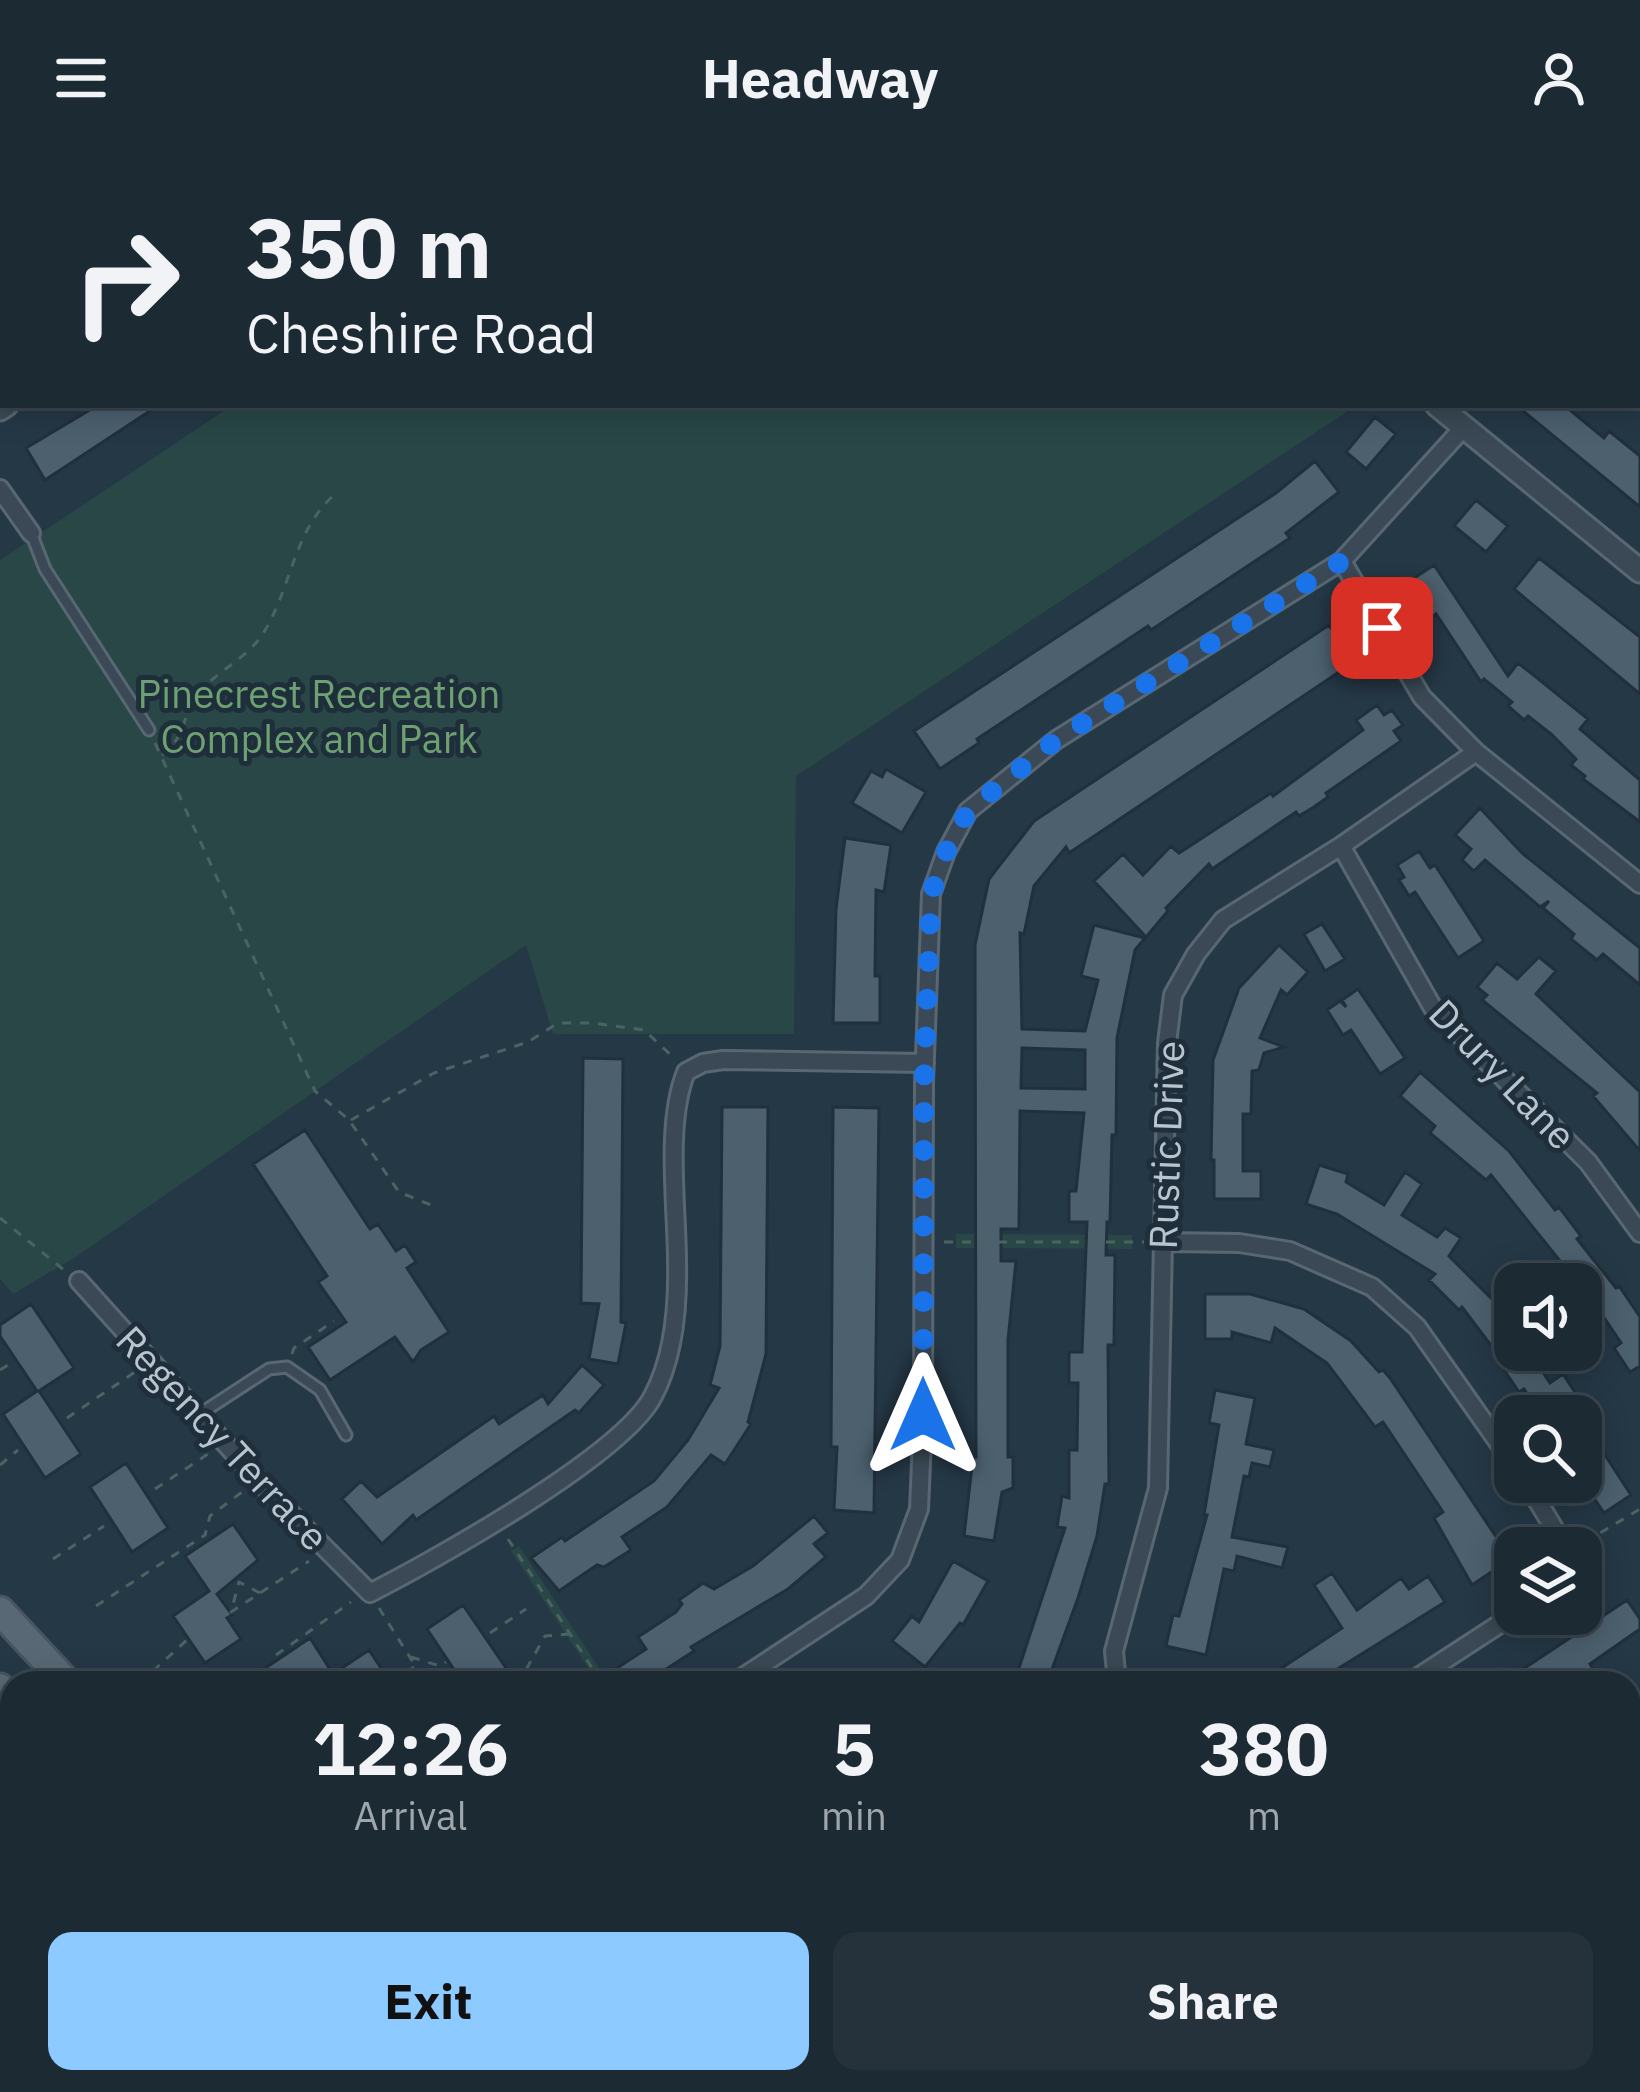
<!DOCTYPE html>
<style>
body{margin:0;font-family:"IBM Plex Sans",sans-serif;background:#25323c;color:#f1f3f6;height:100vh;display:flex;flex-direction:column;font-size:45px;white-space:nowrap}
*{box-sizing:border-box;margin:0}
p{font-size:39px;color:#a0a7ac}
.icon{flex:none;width:66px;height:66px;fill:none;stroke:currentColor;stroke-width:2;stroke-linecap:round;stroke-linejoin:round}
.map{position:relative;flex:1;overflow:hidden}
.drawer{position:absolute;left:0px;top:1515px;width:1641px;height:423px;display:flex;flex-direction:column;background:#1c2a34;border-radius:36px 36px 0 0;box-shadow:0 6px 30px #0003,0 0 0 3px #3a464f}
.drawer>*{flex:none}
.hud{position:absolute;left:0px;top:0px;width:1641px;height:252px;box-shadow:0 6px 30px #0003,0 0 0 3px #3a464f;background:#1c2a34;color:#f1f3f6;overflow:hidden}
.controls{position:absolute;left:1494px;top:1107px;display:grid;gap:24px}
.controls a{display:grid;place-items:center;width:108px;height:108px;border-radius:24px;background:#1c2a34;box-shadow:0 6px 30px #0003,0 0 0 3px #3a464f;font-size:60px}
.pin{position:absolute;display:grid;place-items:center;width:102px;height:102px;color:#fff;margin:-51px;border-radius:24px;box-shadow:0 6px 18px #0006}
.me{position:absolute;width:132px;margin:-66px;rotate:0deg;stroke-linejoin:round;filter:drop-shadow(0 0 9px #0008)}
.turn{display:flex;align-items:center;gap:42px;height:252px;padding:0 48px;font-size:54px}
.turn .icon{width:156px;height:156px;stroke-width:2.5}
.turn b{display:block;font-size:84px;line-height:102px}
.eta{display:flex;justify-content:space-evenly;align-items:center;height:204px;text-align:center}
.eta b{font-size:72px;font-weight:800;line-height:84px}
.cta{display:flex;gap:24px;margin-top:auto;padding:24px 48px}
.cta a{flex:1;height:138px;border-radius:24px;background:#8ccaff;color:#111;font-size:48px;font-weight:800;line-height:138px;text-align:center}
.cta a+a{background:#25323c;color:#f1f3f6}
header{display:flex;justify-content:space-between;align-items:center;height:156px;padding:0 48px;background:#1c2a34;font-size:54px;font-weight:800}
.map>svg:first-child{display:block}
.green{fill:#284746}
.building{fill:#4c606e;stroke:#21303d;stroke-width:3;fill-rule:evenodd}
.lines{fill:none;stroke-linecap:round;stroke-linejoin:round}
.service-casing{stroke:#596772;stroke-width:15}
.minor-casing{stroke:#596772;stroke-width:22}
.tertiary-casing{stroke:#596772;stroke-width:27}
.primary-casing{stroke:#475561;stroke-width:33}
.path{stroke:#486463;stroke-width:3;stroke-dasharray:9 9;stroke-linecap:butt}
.service{stroke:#3a4955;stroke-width:9}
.minor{stroke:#3a4955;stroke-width:16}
.tertiary{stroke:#3a4955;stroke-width:21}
.primary{stroke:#586975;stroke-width:27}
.route{stroke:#1a73e8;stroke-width:21;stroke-dasharray:0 37.8}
.labels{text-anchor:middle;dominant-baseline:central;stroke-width:10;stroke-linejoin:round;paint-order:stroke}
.park-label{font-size:39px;fill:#6da171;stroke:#1f2e3b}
.street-label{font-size:39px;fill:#b8c4ce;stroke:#1f2e3b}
</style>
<header><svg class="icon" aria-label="menu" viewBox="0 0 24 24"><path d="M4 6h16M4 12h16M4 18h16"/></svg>Headway<svg class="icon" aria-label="person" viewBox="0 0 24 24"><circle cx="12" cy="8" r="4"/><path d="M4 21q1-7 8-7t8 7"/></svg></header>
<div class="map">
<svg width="1640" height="1936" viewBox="0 0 1640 1936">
<rect width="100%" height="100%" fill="#253846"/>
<!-- green -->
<path class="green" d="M607,0h542l2,3h-549z
M233,249h1124l-561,371 -2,258h-241l-27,-89 -449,311 -64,38 -13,-15v-719z
M956,1078l176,1v14l-176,-1z
M519,1390l90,137h-11l-87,-132z"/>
<!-- building -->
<path class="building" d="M98,249h61l-114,75 -19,-32z
M1516,249h48l40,33 5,-7 31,25v51z
M1375,261l21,17 -30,35 -20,-17z
M1315,305l24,31 -53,41 4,5 -139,92 -3,-4 -171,113 2,4 -39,26 -26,-38 362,-238z
M1476,344l32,26 -22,26 -32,-26z
M1539,402l101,79v57l-126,-105z
M1434,409l74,111 10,-13 18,14 52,42 -8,10 60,51v42l-57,-43 2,-3 -14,-11 5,-6 -25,-25 -23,-18 -4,4 -16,-14 4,-4 -28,-23 -3,3 -45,-68 -8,6 -23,-36z
M1329,469l25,37 -285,191 -3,-6 -32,39 -10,48 -4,-1 2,96 63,2 13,-51 -17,-4 13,-51 51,13 -10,12 -18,88 -1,97h-4l-2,87h-3l-1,33h9l-1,90h-6l1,139h-4l-8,52 -19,62 -31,85h-33l51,-155 -8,-1 5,-31 7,2v-48h8l1,-67h-9v-31h13l5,-130h-18v-31h7l8,-78 -64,-2 -1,118h-18v32h15l-8,79v117h5v31l-11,4 -8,49 -30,-5 9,-79h3l-1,-512 14,-66 45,-58zM1022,892l63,2v39l-64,-1z
M1377,549l7,10 8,-5 11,15 -9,6 7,10 -75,52 2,4 -14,10 -15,9 -3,-4 -84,57 -3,-5 -43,44 2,3 -22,26 -52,-56 29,-27 20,21 28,-29 8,7 92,-60 2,3 90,-66 -7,-10z
M886,613l40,23 -24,41 -50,-30 19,-32 11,6z
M1480,652l42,45 118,95v37l-37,-31 -6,6 -26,-21 3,-5 -31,-26 6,-7 -9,6 -55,-47 -11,11 -12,-11 9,-11 -16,-14z
M845,682l46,7 -7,47 -8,-2 -1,86h5v47h-47l3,-114z
M1419,695l11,17 5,-3 49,76 -26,17 -43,-66 -6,4 -10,-16 5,-3 -7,-12z
M1322,768l23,35 -20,12 -21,-37z
M1279,789l29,27 -21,23 -6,-5 -21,48 24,9 -20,6 -5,17 -7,1 -1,43h-8v57h18v28h-47v-39h-3l2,-100 26,-72z
M1539,801l17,14 -20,23 104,98v59l-47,-55 4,-3 -115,-93 5,-5 -10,-8 20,-24 20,16z
M1358,833l47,69 -25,16 -29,-44 -8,5 -16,-25 13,-9 6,6 -4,-7z
M583,902l40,1 -2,263 5,1 -8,41 -29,-5 10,-55 -18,-1z
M1420,916l89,79 46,59 4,-3 22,29 -4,3 39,49 3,-2 21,31v49l-10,6 -16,-24 7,-5 -33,-49 -7,6v-16h-9l-11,-15 3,-3 -73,-91 -5,5 -56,-47 5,-7 -35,-30z
M722,951h46l-2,247 -18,68 3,2 -26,40 -14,-9 -44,52 -45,30 9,13 -27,17 -7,-2 -38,26 -28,-33 31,-21 3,4 89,-60 34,-41 31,-52 -9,-3 10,-39z
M833,951l46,1 -5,405 -40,-3 3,-63h-6z
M305,974l65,99 8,-5 18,27 9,-6 11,17 -9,6 42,64 -28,18 -8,12 -18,-25 -65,43 -22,-33 38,-25 -28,-40 9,-6 -74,-112z
M1319,1009l29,9 -2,8 38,23 21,-33 17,12 -20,31 35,22 8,-9 16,10 -12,18 42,42 3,-2 21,28v26h13l22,33 13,-9 23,35 -11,7h-33l-18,-27 -5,3 -23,-34 3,-2 -37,-49 -3,3 -30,-30 6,-6 -98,-60 -31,-10z
M1205,1138h45l54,15 47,32 28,31 4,-2 7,8 121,181 -39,26 -38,-67 9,-6 -60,-90 -8,5 -48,-64 -52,-35 -4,15 -39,-11v7h-27z
M31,1148l43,64 -35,23 42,63 -36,24 -42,-64 34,-23 -37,-55v-11z
M582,1209l22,20 -25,28 -4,-3 -159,110 -3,-5 -31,29 -40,-45 19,-18 16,16 117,-81 5,8 44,-29 5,9z
M1215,1234l40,8 -9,46 28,6 -4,17 -18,-4 -3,14 -5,-1 -12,61 56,10 -6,21 -45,-12 -3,15 -10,-2 -18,86 -40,-9 7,-31 6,1 28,-101h-3l15,-90 -10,-2z
M1581,1262l50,77 -27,18 -23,-34z
M126,1307l42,65 -36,24 -42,-65z
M814,1360l14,17 -14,11 12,13 -38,32 -97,58 3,4 -40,26 3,6h-63l52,-34 -8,-12 38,-25 6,-8 -3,-4 24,-17 11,6 39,-23z
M233,1368l25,36 -41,34 15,21 -5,3 14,21 -36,24 -32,-47 36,-25 -24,-35z
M953,1405l35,20 -25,44 -3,-2 -35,44 -33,-26 20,-25 7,6z
M1332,1417l25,37 44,-32 8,11 19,-13 17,26 -130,81h-56l83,-55 -28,-43z
M1627,1444l13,19v10l-50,35 12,19h-100z
M463,1449l43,63 -22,15h-21l-36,-54z
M310,1482l23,36 36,-24 22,33h-148z"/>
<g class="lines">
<!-- service casing -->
<g class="service-casing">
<path id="service" d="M31,377l14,36 104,161
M200,1258l69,-45 18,-2 33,23 26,45"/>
</g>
<!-- minor casing -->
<g class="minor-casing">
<path id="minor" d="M66,0l2,3
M359,0l2,3
M0,333l31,44
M1342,405l80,136 54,55 164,132
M1341,690l92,162 155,154 52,71
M1164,1086l75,1 51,8 82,36 45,40 98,139
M79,1125l188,209 103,103c63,-32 253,-138 283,-197 21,-39 25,-91 24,-134 0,-56 -12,-138 9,-190l17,-9 20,-3 202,3
M1526,1326l40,66
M734,1527l132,-87 34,-36 19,-51 4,-94 1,-332 7,-189 15,-42 22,-41 88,-71 286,-179 122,-134
M1117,1527l-3,-32 44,-163 9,-445 6,-48 23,-41 27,-34 118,-74 135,-94
M1409,1527l106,-69
M1629,1672l11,-8
M0,1828l12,21
M0,1884l12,-18
M1166,1926l9,10
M1233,1936l15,-10"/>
</g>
<!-- tertiary casing -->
<g class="tertiary-casing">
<path id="tertiary" d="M1193,0l2,3
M377,3l4,-3
M1437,249l203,166
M0,253l6,-4"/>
</g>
<!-- primary casing -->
<g class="primary-casing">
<path id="primary" d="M0,1455l67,72
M0,1532l12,14
M332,1926l27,10
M434,1926l10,10
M190,1936l7,-10
M241,1936l22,-10"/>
</g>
<!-- path -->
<path class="path" d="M1379,0l1,3
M1448,0l3,3
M1559,0l1,3
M1621,0l2,3
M1341,3l5,-3
M1511,3l4,-3
M1638,26l2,3
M155,587l160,348 34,29 50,72 32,13
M162,599c21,-15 20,-34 32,-55 17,-27 51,-39 68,-65 29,-44 31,-104 72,-140
M351,964l83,-47 94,-31 30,-19h35l51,7 29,27
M0,1062l64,52
M944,1086h200
M292,1198l2,-6 40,-27
M0,1214l11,-7
M67,1262l68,-46
M0,1309l18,-15
M155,1333l53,-35
M508,1383l94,144
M1585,1386l55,-33
M53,1403l51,-33
M260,1437l-21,-11 -8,30 72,-47 6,-4
M96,1450l109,-71 5,-19 32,-24
M379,1452l47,75
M490,1477l36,-24
M276,1499l75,-53
M411,1501l29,9 6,-4
M153,1515l35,-32
M396,1523l18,-12
M438,1527l2,-15
M526,1527h4l-3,-15 18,-32 24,-2
M832,1936l14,-10
M1114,1936l12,-10
M1335,1936l-4,-7 5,-3"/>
<!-- service -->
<use href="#service" class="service"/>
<!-- minor -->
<use href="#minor" class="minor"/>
<!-- tertiary -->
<use href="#tertiary" class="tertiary"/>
<!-- primary -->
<use href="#primary" class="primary"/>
</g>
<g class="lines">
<!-- route -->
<path class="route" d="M923,1259l1,-332 7,-189 15,-42 22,-41 88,-71 286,-179 40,67"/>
</g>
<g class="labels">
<!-- park labels -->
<g class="park-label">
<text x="319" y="537">Pinecrest Recreation<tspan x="319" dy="45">Complex and Park</tspan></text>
</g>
<!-- street labels -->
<g class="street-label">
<text transform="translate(1503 918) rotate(46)">Drury Lane</text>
<text transform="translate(1166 989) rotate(-88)">Rustic Drive</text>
<text transform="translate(223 1282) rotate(47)">Regency Terrace</text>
</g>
</g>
</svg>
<div class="controls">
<a><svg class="icon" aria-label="sound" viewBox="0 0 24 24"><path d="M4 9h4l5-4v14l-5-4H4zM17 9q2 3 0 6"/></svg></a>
<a><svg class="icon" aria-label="search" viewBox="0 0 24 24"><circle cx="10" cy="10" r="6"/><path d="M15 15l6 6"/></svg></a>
<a><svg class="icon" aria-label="layers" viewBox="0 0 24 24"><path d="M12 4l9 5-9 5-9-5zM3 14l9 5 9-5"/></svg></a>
</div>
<div class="pin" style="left:1382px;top:472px;background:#d93025"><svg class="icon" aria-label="arrive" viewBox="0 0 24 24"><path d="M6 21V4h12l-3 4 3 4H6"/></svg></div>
<svg class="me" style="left:923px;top:1259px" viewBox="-20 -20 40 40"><path d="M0-17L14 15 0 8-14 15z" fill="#1a73e8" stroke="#fff" stroke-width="4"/></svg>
<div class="hud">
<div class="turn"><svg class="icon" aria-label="right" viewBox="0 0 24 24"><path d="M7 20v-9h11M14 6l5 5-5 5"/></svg><div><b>350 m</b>Cheshire Road</div></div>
</div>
<section class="drawer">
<div class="eta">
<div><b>12:26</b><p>Arrival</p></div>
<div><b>5</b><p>min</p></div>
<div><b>380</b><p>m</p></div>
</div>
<div class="cta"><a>Exit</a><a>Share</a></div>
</section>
</div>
